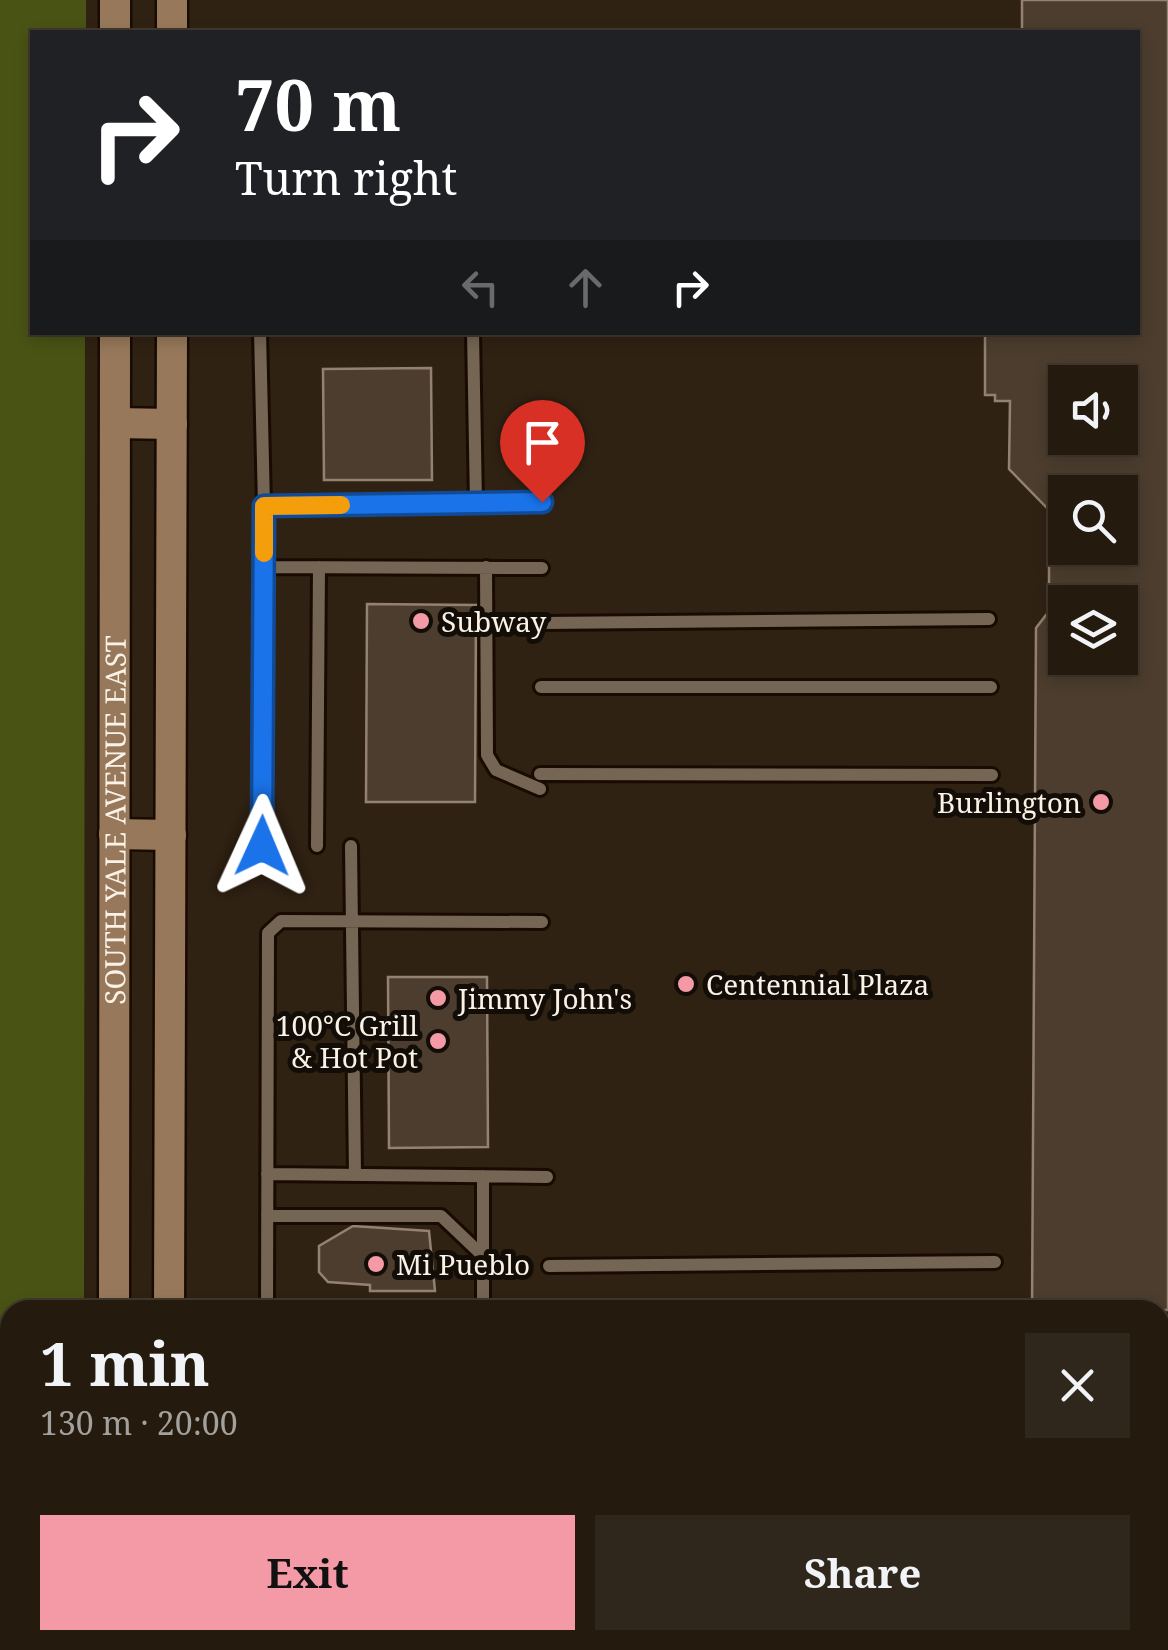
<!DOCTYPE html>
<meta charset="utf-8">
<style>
body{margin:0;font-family:"Noto Serif",serif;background:#30271c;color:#f1f3f6;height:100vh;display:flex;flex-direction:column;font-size:38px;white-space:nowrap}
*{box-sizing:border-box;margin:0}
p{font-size:32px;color:#a3a19e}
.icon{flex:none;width:55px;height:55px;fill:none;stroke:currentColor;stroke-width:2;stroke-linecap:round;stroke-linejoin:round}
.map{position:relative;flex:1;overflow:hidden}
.side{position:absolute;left:0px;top:1300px;width:1170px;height:350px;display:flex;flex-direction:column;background:#241a0e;border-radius:30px 30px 0 0;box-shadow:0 5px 15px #0003,0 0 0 2px #41382e}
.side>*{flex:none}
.top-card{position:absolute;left:30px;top:30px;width:1110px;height:305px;border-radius:0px;box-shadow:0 5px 15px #0003,0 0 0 2px #41382e;background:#202124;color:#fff;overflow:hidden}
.fabs{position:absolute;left:1048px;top:365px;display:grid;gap:20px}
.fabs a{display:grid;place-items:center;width:90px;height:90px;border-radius:0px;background:#241a0e;box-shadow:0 5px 15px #0003,0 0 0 2px #41382e;font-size:50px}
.pin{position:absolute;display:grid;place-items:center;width:85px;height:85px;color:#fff;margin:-102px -42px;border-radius:50% 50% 50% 0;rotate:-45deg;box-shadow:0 0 10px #0007}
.pin .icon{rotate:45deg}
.me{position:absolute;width:110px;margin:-55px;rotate:1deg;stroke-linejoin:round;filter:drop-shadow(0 0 8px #0008)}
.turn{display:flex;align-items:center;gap:35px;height:210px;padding:0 40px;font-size:45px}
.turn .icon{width:130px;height:130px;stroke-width:2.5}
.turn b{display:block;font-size:70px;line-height:85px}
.lanes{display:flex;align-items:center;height:95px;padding:0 40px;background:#0003;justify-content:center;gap:50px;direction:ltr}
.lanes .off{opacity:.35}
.round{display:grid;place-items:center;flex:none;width:105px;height:105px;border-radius:0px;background:#30271c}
.summary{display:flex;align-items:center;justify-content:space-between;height:170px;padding:0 40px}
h1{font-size:60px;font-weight:700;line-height:75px}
.button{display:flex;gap:20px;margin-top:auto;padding:20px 40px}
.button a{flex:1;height:115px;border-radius:0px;background:#f49aa6;color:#111;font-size:40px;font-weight:700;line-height:115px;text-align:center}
.button a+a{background:#30271c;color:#f1f3f6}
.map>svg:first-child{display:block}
.green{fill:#495314}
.building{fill:#4c3d2e;stroke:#938271;stroke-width:2.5;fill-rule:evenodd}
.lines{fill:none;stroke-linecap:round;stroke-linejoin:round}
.lane-casing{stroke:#180b01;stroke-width:18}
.secondary-casing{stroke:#180b01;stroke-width:35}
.lane{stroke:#756554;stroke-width:12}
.secondary{stroke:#97785a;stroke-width:30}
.route-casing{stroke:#114b97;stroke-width:25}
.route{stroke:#1a73e8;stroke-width:18}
.slow{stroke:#f59e0b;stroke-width:18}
.poi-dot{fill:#f49aa6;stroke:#130d07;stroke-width:4}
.labels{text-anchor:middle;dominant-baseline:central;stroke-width:10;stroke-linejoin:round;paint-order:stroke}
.poi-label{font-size:28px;fill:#faf1e7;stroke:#130d07;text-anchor:start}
.street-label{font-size:28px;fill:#faf1e7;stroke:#130d07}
</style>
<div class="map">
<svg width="1168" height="1650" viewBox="0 0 1168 1650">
<rect width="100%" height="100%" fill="#302213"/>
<!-- green -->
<path class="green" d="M0,0h86v32h-54v300l53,1 -1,977h-74v330h52v10h-62z"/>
<!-- building -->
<path class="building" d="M1022,0h146v1310h-136l4,-682 20,-26h-7v-54h71v-56h-55v17h-17l-39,-40 1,-68h-15v-6h-10v-63h153v-300h-116zM1065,382h55v56h-55zM1065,602h55v56h-55z
M431,368l1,112h-108l-1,-111z
M367,604l109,1 -1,197h-109z
M388,977h99l1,170 -99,1z
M353,1226l76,5 6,60h-65v-6l-42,-3 -9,-10v-26z"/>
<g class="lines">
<!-- lane casing -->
<g class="lane-casing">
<path id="lane" d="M260,332l4,174 212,-2 -3,-172
M476,504l66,-1
M264,567l278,1
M486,567l1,188 9,15 44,19
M542,623l447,-4
M541,687h450
M540,774l452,1
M262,846l2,-340
M317,846l2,-279
M351,846l4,329
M267,1174l280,3
M483,1176v134
M267,1216h174l42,40
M549,1266l446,-4
M267,1310l1,-377 13,-12 261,1
M0,1563l10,-15
M438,1640v10
M0,1644l3,6"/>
</g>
<!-- secondary casing -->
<g class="secondary-casing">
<g id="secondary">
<path d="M115,0v32"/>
<path d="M172,32v-32"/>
<path d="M116,423l56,1"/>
<path d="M114,834l57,1"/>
<path id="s1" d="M114,1310l1,-978"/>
<path d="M169,1310l3,-978"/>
<path d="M113,1650v-10"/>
<path d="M169,1650v-10"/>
</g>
</g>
<!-- lane -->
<use href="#lane" class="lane"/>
<!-- secondary -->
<use href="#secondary" class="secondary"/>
</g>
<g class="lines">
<!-- route casing -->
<g class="route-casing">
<path id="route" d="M262,846l2,-340 278,-4"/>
</g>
<!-- route -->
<use href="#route" class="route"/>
<!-- slow -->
<path class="slow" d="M264,553v-47l77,-1"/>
</g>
<!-- markers -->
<g class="poi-dot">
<circle cx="421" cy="621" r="10"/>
<circle cx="1101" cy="802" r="10"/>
<circle cx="686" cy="984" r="10"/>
<circle cx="438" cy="998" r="10"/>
<circle cx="438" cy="1041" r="10"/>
<circle cx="376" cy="1264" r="10"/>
</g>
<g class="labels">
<!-- poi labels -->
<g class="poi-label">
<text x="441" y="621">Subway</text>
<text x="1081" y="802" text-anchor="end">Burlington</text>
<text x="706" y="984">Centennial Plaza</text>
<text x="458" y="998">Jimmy John's</text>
<text x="418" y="1025" text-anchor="end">100°C Grill<tspan x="418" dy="32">&amp; Hot Pot</tspan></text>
<text x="396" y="1264">Mi Pueblo</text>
</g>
<!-- street labels -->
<g class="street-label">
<text stroke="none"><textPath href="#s1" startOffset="490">SOUTH YALE AVENUE EAST</textPath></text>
</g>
</g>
</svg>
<div class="fabs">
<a><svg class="icon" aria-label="sound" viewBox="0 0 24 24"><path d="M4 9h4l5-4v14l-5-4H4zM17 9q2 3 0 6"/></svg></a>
<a><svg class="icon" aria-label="search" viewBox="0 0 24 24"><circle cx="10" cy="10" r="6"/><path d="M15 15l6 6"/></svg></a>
<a><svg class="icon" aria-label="layers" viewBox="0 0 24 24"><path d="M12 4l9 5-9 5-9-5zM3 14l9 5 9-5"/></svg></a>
</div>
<div class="pin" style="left:542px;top:502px;background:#d93025"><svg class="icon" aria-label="arrive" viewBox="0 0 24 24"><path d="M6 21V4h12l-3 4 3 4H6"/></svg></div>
<svg class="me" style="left:262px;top:846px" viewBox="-20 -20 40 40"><path d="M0-17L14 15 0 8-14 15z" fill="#1a73e8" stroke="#fff" stroke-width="4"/></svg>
<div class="top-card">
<div class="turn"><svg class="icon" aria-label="right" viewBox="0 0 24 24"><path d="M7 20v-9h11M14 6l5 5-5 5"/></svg><div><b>70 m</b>Turn right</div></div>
<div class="lanes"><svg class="icon off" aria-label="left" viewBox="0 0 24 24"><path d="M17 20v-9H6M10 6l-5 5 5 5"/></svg><svg class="icon off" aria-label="ahead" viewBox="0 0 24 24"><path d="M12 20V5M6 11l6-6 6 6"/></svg><svg class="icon" aria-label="right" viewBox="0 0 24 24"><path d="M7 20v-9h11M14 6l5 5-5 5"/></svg></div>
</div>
<section class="side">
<div class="summary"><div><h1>1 min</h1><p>130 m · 20:00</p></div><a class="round"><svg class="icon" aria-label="close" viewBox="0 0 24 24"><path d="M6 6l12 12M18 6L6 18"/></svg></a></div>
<div class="button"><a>Exit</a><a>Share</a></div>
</section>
</div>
